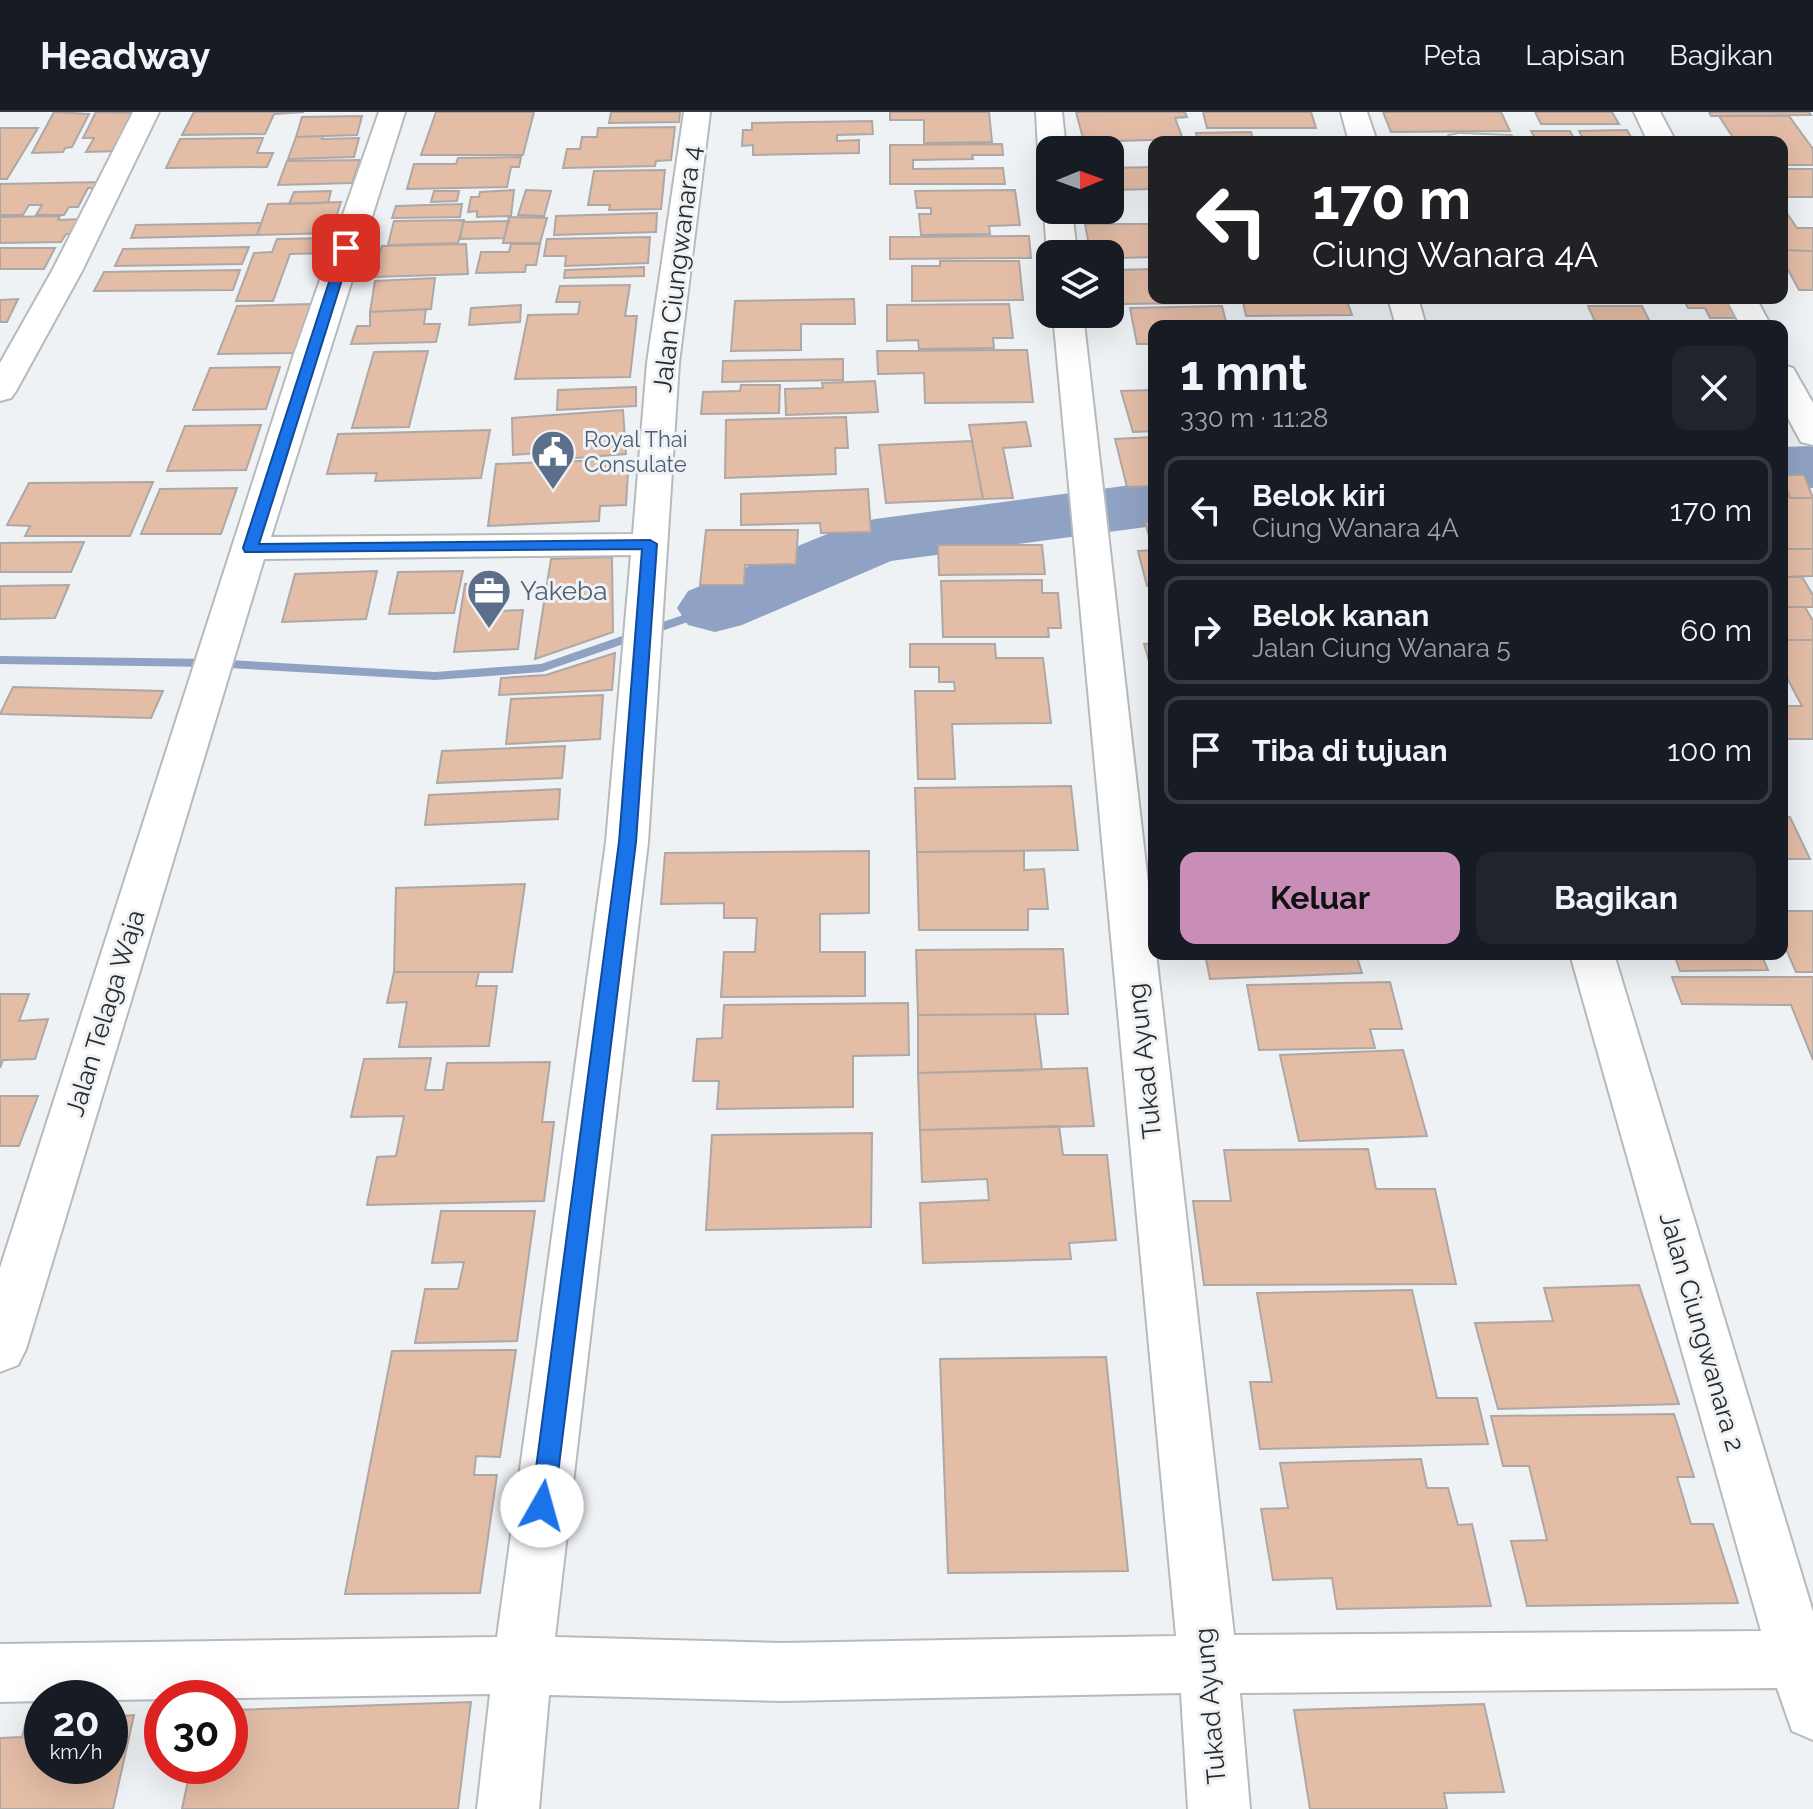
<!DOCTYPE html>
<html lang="id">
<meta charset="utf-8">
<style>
body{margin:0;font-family:Raleway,sans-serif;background:#20242c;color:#f1f3f6;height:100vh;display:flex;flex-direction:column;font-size:30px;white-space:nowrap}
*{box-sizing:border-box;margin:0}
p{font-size:26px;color:#9ea1a6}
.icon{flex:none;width:44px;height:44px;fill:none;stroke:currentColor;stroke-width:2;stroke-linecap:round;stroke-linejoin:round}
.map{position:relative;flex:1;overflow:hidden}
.sheet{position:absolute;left:1148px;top:208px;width:640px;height:640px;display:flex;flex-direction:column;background:#171b24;border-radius:16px;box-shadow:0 8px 32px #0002}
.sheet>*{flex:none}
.banner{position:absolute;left:1148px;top:24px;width:640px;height:168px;border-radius:16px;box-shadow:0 8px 32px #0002;background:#202124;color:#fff;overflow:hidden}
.needle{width:52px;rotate:89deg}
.controls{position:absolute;left:1036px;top:24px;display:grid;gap:16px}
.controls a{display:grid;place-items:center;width:88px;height:88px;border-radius:16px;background:#171b24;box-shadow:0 8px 32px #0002;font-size:40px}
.speed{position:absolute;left:24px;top:1568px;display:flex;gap:16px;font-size:40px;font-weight:700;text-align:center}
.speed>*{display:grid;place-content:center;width:104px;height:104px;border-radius:50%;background:#171b24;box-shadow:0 8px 32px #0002;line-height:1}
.speed small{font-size:20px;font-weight:400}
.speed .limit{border:12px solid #d22;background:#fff;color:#111}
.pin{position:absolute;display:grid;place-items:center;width:68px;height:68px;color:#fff;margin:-34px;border-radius:16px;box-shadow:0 4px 12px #0006}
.me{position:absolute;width:88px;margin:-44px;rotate:7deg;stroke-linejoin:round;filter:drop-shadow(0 0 6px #0008)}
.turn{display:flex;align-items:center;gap:28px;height:168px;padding:0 32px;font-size:36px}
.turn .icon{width:104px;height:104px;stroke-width:2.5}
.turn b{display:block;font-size:56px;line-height:68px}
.round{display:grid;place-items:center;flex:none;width:84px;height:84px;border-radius:16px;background:#20242c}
.headline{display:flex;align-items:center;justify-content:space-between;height:136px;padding:0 32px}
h1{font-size:48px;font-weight:700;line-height:60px}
.cta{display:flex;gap:16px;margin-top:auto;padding:16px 32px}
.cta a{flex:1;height:92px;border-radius:16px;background:#c88eb7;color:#111;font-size:32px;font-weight:700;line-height:92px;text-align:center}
.cta a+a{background:#20242c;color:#f1f3f6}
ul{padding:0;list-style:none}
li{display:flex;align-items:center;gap:24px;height:108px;margin:0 16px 12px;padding:0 16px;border:4px solid #363941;border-radius:16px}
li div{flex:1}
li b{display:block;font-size:30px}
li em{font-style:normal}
header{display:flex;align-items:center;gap:48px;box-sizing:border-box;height:112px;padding:0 40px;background:#171b24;border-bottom:2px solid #363941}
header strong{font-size:38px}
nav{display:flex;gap:44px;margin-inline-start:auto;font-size:28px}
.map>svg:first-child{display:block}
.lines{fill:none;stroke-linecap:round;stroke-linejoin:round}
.stream{fill:#90a2c4;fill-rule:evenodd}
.river{fill:#90a2c4;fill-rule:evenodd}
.building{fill:#e4bda7;stroke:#ada8a6;stroke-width:2}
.street-casing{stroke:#b7babd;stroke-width:4}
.street{fill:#fff;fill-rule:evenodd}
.route{fill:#1a73e8;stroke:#114b97;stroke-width:2}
.labels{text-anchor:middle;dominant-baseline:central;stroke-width:6;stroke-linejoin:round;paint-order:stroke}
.far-service-label{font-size:22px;fill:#4e5e75;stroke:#eff2f5;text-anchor:start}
.street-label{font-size:26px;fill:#292b2c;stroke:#eff2f5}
.service-label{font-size:26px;fill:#4e5e75;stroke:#eff2f5;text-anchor:start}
</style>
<header>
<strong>Headway</strong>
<nav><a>Peta</a><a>Lapisan</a><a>Bagikan</a></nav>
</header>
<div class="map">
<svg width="1813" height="1697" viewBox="0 0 1813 1697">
<rect width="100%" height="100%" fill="#eff2f5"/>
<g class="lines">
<!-- stream -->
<path class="stream" d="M715,492l5,1v6l-178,61 -107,8 -224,-13 -211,-3v-8l211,3 224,13 106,-8z"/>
<!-- river -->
<path class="river" d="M1813,334v42l-31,1v-42z
M1154,370v44l-263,35 -149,64 -27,7 -27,-7 -11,-17 11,-17 161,-66 26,-6z"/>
</g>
<!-- building -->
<path class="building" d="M54,0l35,2 -17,33 -7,1 -2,4 -31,1z
M96,0l43,1 -19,38 -34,1 8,-14h-11z
M194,0h110l-30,2 -9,20 -83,1z
M436,0h98l-11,43h-102z
M611,0h69l-1,10 -70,1z
M890,0h99l3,30 -68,1v-23h-34z
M1076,0h109l2,5 -12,1 8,21 -99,3z
M1203,0h108l5,16h-109z
M1383,0h118l9,19 -119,1z
M1535,0h77l7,12h-78z
M1709,0h100l2,3 -100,1z
M362,4l-5,19 -61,2 6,-20z
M1719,4h70l24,33v16h-31v-23h-46z
M872,9l1,13 -36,1v6l22,-1v13l-106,2v-10l-11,1 1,-16h9v-7z
M675,15l-4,33 -15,1 -1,5 -92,2 4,-19h13l2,-12h15l1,-9z
M0,16h38l-31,51h-7z
M1627,18l7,12h-49l-6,-11z
M1531,19h39l6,11h-39z
M1251,20l3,10h-56l-2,-9z
M323,24l-1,3 37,-1 -5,19 -66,2 8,-22z
M263,26l-6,15h16l-6,14 -101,1 14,-29z
M1002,32l1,11h-31l1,4 -60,1v9l90,-1 2,16h-115v-39z
M521,45l-2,10h-8l-4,20 -100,2 7,-25h42l2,-6z
M360,48l-8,23 -74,2 9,-24z
M1154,55v22l-44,1v-22z
M1782,57h31v28h-31z
M665,58l-4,39 -52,1 1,-5h-22l6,-34z
M102,70l-3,6h-11l-10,19h-9l-5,8h-28l6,-10h-13l-6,10h-23v-31z
M514,78l-3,26 -34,1v-6l-9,1 3,-15h8l1,-5z
M526,78l25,1 -7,25 -26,-1z
M1015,78l5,35 -31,1 1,8 -69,1 -2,-21h12v-6h-14l-2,-17z
M331,79l-3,12 -39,1 5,-12z
M434,79h25l-2,10 -26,1z
M341,90l-10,31 -74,2 11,-31z
M462,92l-2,13 -68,1 4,-12z
M1782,94l15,22h16v23l-31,-1z
M657,101l-1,19 -102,3 2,-19z
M60,104l-2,4 24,-1 -7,15h-9l-5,8 -61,1v-26z
M509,105l38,1 -7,25h-37z
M464,108l-6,23 -70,2 6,-24z
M509,109l-5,17 -44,1 3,-17z
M261,111l-4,12 -126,3 5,-13z
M1085,112h69v33l-34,1 -1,-8h-29z
M1029,124l2,22 -141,1v-22z
M650,125l-2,26 -83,3 1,-10h-22l3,-17z
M335,126l-5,15 -40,1 -17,47h-37l18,-48 18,-1 5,-13z
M466,132l2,30 -95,3 9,-31z
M511,132h29l-4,21h-10l-1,7 -49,1 5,-21h28z
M249,135l-7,17 -127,2 8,-17z
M0,136h55l-11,21h-44z
M1782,138l31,1v39h-14l-17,-31z
M940,149h79l4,39 -111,1v-35h28z
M644,155v9l-80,2 1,-8z
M1154,157v29h44l1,5 -78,1 -6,-34z
M240,158l-7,20 -139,1 10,-19z
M435,166l-4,31 -61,3 5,-31z
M630,173l-5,31h12l-7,61 -115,2 13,-64 50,-1 2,-12h-24l4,-16z
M1242,186h104l6,17 -106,1z
M1683,186h45l11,20h-29l-5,-10h-17z
M18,187l-11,23h-7v-22z
M854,187l1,25h-54v26l-70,1 4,-50z
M311,192l-17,49 -76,1 19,-48z
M1009,192l4,34h-20l1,10 -75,1 -1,-9 -31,1v-36z
M521,193l-1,17 -51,3 2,-17z
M1222,194l5,20h-73v18h-17l-7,-36z
M1588,194h54l10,20h-55z
M426,197l-2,15h16l-4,18 -85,2 6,-18h13v-14z
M1027,238l6,52 -108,1 -1,-30 -46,1 -1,-23z
M428,239l-19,76 -57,1 22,-76z
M843,247v21l-121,2 1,-21z
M280,255l-14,42 -73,1 17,-42z
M875,269l3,31 -92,3 -1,-26 38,-1 -1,-5z
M741,273h39l-1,28 -78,1 2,-22 37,-1z
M636,275v19l-79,4 1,-20z
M1154,278v41l-21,1 -12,-41z
M623,298l3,44 -88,7v-8l-25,2 -1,-37z
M846,305l2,31h-13l1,26 -111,4 1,-58z
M1026,310l5,24 -28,2 10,50 -30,1 -14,-74z
M261,313l-15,45 -79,1 18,-45z
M490,318l-9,48 -106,3 2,-8 -50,1 11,-40z
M1154,325v49l-27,1 -12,-48z
M972,329l11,58 -97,4 -7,-58z
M606,348l-1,13 23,-1 -2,33 -26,1 -1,15 -111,5 8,-62z
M1782,363h22l9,23h-23z
M153,370l-23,54h-105l5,-10 -23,-1 22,-42z
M1782,373l8,13h23v51h-31z
M237,376l-16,46h-80l19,-45z
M868,377l3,43 -50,1 -1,-10 -79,2v-31z
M1145,410h9v64h-7l-9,-35 15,-1z
M706,418h92l-2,34 -51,1 -1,20h-44z
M84,430l-13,30h-71v-29z
M938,433h104l3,29 -106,1z
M1782,437h31v27l-31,1z
M612,445l1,75 -78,27 16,-100z
M377,459l-11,48 -84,3 13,-48z
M463,459l-9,42 -65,1 9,-42z
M1782,465h20l11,18v12h-31z
M1042,468v13h16l3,35h-13l1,9h-106l-2,-56z
M500,471l-4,28 27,-1 -5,39 -64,3 11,-68z
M69,473l-14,33 -55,1v-33z
M1782,495h23l8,14v19h-31z
M1782,528h31v99h-31v-33h20l-15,-28h-5z
M1154,531v32h-1l-9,-31z
M910,532h85l1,14h47l8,65 -99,1 3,55h-37l-3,-88h40l-1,-9h-15v-15h-29z
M615,541l-3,37 -113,5 2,-17 45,-3z
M13,575l150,4 -12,27 -151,-4z
M603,583l-3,44 -94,5 5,-45z
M565,634l-3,32 -125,5 5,-32z
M1071,674l7,64 -161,2 -2,-64z
M560,677l-2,30 -133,6 4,-30z
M1782,705h8l20,42h-28z
M869,739v62l-49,1v38h45v44l-144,1 3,-45h31l2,-34h-33v-15l-63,1 4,-51z
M1024,739v19l20,-1 4,40h-20v21h-109l-2,-78z
M525,772l-13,88h-118l2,-84z
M1782,799h31v61h-17l-14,-32z
M1063,837l5,65 -150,1 -2,-65z
M1205,842h151l6,19 -152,6z
M1425,842h119l1,5h-119z
M1674,842h87l7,16 -88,1z
M394,860h85l-3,14h21l-8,60 -90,1 8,-45 -20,1z
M1672,865h141v83l-22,-55 -109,-1z
M1390,870l12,47h-32l5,19 -116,2 -12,-65z
M0,882h29l-10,27 29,-2 -13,40 -32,1 -3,8z
M908,891l1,52 -56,1v51l-136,2 2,-28h-26l4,-42 25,-1 2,-33z
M1035,902l7,56 -124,3v-58z
M1403,938l24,86 -128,5 -19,-86z
M431,946l-6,32h18l4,-27 103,-1 -8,60h12l-10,79 -177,4 10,-48 19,-1 8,-40 -53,1 13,-58z
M1087,956l7,58 -174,4 -2,-57z
M0,984h38l-19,50h-19z
M1059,1014l4,29h44l9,85 -47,3 2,16 -148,4 -3,-60 69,-3 -2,-21 -65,3 -2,-52z
M872,1021l-1,94 -165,3 6,-95z
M1368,1037l8,40h59l21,95 -252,1 -11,-84h38l-7,-51z
M441,1099h94l-18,130 -102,2 10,-54h33l6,-27 -32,1z
M1639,1173l40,119 -181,5 -23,-86 78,-2 -9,-33z
M1412,1178l25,108h40l11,46 -228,5 -10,-67h22l-15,-89z
M516,1238l-16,107 -24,-1 -2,19h23l-17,118 -135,1 47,-243z
M1106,1245l22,214 -180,2 -8,-214z
M1674,1302l20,63h-17l14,47h22l25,79 -211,3 -16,-65 36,-1 -18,-74h-26l-12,-50z
M1421,1347l6,29h21l10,37 14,-1 19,82 -154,3 -5,-31 -59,2 -12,-71 27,-1 -8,-45z
M471,1590l-13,107h-276l9,-43h39v-56z
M1484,1592l20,88 -60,1 3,16h-137l-16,-99z
M134,1603l-21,94h-113v-71l22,-1 4,-15 16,-1v45h68v-49z"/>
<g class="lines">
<!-- street casing -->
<g class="street-casing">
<path id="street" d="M133,0h26l-77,159 -66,120 -5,7 -11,3v-38l52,-92z
M379,0h26l-134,425 362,-3 14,-171 37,-251h26l-31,251 -31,479 -93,795 227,6 394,-7 -123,-1322h30l151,1321 527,-4 -191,-677h44l199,658v128l-21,-9 -15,-43 -537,5 10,116h-62l-7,-116 -399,8 -233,-6 -10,114h-62l13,-115 -380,6 -68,-2v3l-42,1v-58l497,-7 109,-795 25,-287 -367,4 -238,790 -8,16 -18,7v-104l293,-911z
M1036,0h26l4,38h-16v8l-8,-2 -4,-6z
M1341,0h26l10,30h-28z
M1634,0h26l16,30h-28z
M1459,22l52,2 4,6h-70l4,-6z
M1050,91v7h22l5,44h-27v4l-3,-4 -3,-44z
M1388,186h30l8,28h-30z
M1726,186h30l15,28h-30z
M1782,253l11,3 20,35v42l-12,-3 -19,-35z"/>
</g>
<!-- street -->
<use href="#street" class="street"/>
</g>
<!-- route -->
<path class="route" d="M346,132l6,4 -93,296 391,-4 7,4 -21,298 -82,664 -4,8 -8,3 -8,-3 -3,-8 88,-664 23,-293 -397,3 -2,-4 97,-300z"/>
<!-- icons -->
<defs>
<g id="civic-pin" transform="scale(2.3)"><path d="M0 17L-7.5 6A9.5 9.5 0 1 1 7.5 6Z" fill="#5c6f8a" stroke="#eff2f5"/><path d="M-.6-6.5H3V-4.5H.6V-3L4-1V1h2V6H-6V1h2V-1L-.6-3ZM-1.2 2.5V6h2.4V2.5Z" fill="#fff"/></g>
<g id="office-pin" transform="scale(2.3)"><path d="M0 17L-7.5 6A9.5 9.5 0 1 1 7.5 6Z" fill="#5c6f8a" stroke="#eff2f5"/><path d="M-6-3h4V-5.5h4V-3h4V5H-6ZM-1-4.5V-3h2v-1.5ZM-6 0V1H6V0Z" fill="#fff"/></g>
</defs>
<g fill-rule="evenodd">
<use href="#civic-pin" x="553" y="340"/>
<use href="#office-pin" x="489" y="479"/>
</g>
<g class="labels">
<!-- far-service labels -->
<g class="far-service-label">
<text x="584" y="327">Royal Thai<tspan x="584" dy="25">Consulate</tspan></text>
</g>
<!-- street labels -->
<g class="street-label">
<text transform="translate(677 157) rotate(-83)">Jalan Ciungwanara 4</text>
<text transform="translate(105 901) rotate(-73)">Jalan Telaga Waja</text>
<text transform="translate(1144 949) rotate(-96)">Tukad Ayung</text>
<text transform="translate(1702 1220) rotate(74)">Jalan Ciungwanara 2</text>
<text transform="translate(1210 1594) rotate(-95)">Tukad Ayung</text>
</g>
<!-- service labels -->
<g class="service-label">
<text x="520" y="479">Yakeba</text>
</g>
</g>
</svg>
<div class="controls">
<a><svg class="needle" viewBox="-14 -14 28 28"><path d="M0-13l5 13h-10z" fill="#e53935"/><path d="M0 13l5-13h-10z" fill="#9ea1a6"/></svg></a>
<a><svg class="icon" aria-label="layers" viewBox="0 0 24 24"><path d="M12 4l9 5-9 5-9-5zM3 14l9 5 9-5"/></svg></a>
</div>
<div class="speed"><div>20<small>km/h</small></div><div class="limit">30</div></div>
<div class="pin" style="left:346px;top:136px;background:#d93025"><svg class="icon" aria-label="arrive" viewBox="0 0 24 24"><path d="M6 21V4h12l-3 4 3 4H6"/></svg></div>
<svg class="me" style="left:542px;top:1394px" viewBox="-20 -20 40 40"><circle r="19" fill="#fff"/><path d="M0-13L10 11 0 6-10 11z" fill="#1a73e8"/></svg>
<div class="banner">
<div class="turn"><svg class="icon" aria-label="left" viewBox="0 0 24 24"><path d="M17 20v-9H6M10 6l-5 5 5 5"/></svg><div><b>170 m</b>Ciung Wanara 4A</div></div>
</div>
<section class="sheet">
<div class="headline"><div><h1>1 mnt</h1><p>330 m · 11:28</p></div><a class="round"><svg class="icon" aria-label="close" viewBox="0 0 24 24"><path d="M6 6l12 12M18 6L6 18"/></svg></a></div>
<ul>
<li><svg class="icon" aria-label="left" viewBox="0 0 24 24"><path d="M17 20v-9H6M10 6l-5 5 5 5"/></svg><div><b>Belok kiri</b><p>Ciung Wanara 4A</p></div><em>170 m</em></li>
<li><svg class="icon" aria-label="right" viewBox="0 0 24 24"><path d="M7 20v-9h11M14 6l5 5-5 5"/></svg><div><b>Belok kanan</b><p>Jalan Ciung Wanara 5</p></div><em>60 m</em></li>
<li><svg class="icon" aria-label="arrive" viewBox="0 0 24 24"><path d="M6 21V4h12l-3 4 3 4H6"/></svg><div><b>Tiba di tujuan</b></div><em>100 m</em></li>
</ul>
<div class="cta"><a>Keluar</a><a>Bagikan</a></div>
</section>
</div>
